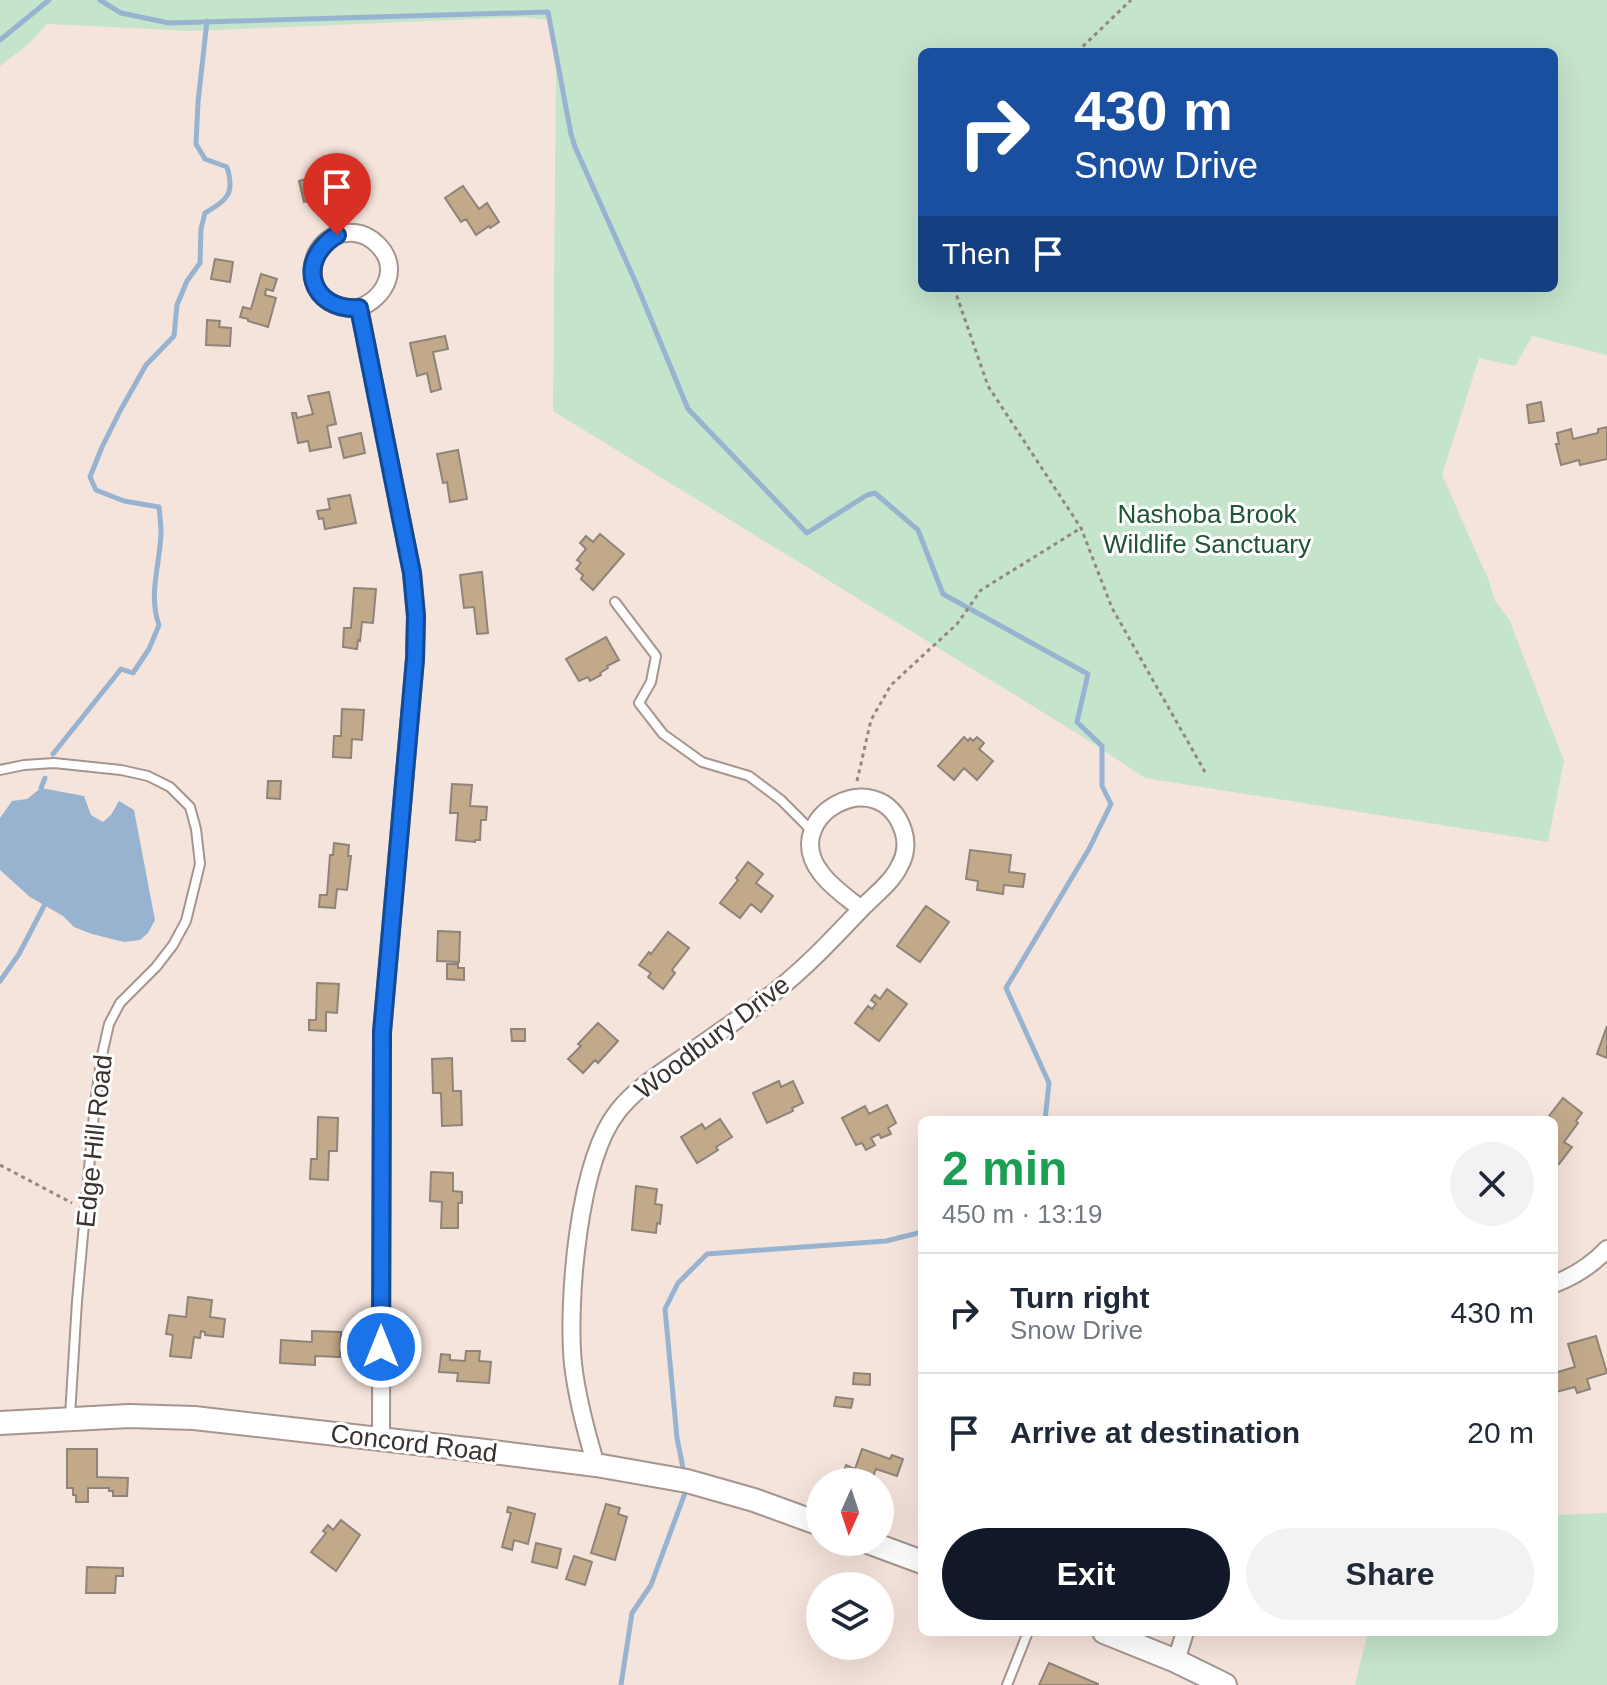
<!DOCTYPE html>
<meta charset="utf-8">
<style>
body{margin:0;font-family:Arial,sans-serif;background:#f2f2f3;color:#1f2937;height:100vh;display:flex;flex-direction:column;font-size:30px;white-space:nowrap}
*{box-sizing:border-box;margin:0}
p{font-size:26px;color:#747a83}
.icon{flex:none;width:44px;height:44px;fill:none;stroke:currentColor;stroke-width:2;stroke-linecap:round;stroke-linejoin:round}
.map{position:relative;flex:1;overflow:hidden}
.side{position:absolute;left:918px;top:1116px;width:640px;height:520px;display:flex;flex-direction:column;background:#fff;border-radius:12px;box-shadow:0 8px 32px #0002}
.side>*{flex:none}
.top-card{position:absolute;left:918px;top:48px;width:640px;height:244px;border-radius:12px;box-shadow:0 8px 32px #0002;background:#1a4fa0;color:#fff;overflow:hidden}
.needle{width:52px;rotate:183deg}
.controls{position:absolute;left:806px;top:1468px;display:grid;gap:16px}
.controls a{display:grid;place-items:center;width:88px;height:88px;border-radius:50%;background:#fff;box-shadow:0 8px 32px #0002;font-size:40px}
.pin{position:absolute;display:grid;place-items:center;width:68px;height:68px;color:#fff;margin:-82px -34px;border-radius:50% 50% 50% 0;rotate:-45deg;box-shadow:0 0 8px #0007}
.pin .icon{rotate:45deg}
.me{position:absolute;width:88px;margin:-44px;rotate:0deg;stroke-linejoin:round;filter:drop-shadow(0 0 6px #0008)}
.turn{display:flex;align-items:center;gap:28px;height:168px;padding:0 24px;font-size:36px}
.turn .icon{width:104px;height:104px;stroke-width:2.5}
.turn b{display:block;font-size:56px;line-height:68px}
.then{display:flex;align-items:center;height:76px;padding:0 24px;background:#0003;gap:16px;font-size:30px}
.round{display:grid;place-items:center;flex:none;width:84px;height:84px;border-radius:42px;background:#f2f2f3}
.summary{display:flex;align-items:center;justify-content:space-between;height:136px;padding:0 24px}
h1{font-size:48px;font-weight:800;line-height:60px;color:#1e9e55}
.button{display:flex;gap:16px;margin-top:auto;padding:16px 24px}
.button a{flex:1;height:92px;border-radius:48px;background:#111827;color:#fff;font-size:32px;font-weight:800;line-height:92px;text-align:center}
.button a+a{background:#f2f2f3;color:#1f2937}
ul{padding:0;list-style:none}
li{display:flex;align-items:center;gap:24px;height:120px;padding:0 24px;border-top:2px solid #e0e1e3}
li div{flex:1}
li b{display:block;font-size:30px}
li em{font-style:normal}
.map>svg:first-child{display:block}
.green{fill:#c5e4cc;fill-rule:evenodd}
.water{fill:#97b3cf}
.lines{fill:none;stroke-linecap:round;stroke-linejoin:round}
.stream{stroke:#97b3cf;stroke-width:5}
.building{fill:#c2a98a;stroke:#8e8478;stroke-width:2}
.service-casing{stroke:#a4958e;stroke-width:12}
.minor-casing{stroke:#a4958e;stroke-width:20}
.secondary-casing{stroke:#a4958e;stroke-width:26}
.path{stroke:#928781;stroke-width:3;stroke-dasharray:4 4;stroke-linecap:butt}
.service{stroke:#fff;stroke-width:8}
.minor{stroke:#fff;stroke-width:16}
.secondary{stroke:#fff;stroke-width:22}
.route-casing{stroke:#114b97;stroke-width:20}
.route{stroke:#1a73e8;stroke-width:14}
.labels{text-anchor:middle;dominant-baseline:central;stroke-width:6;stroke-linejoin:round;paint-order:stroke}
.park-label{font-size:26px;fill:#1f5533;stroke:#fff}
.street-label{font-size:26px;fill:#39322f;stroke:#fff}
</style>
<div class="map">
<svg width="1607" height="1685" viewBox="0 0 1607 1685">
<rect width="100%" height="100%" fill="#f5e4dc"/>
<!-- green -->
<path class="green" d="M0,0h1607v355l-75,-19 -17,30 -36,-8 -37,117 47,106 6,20 14,18 55,142 -16,81 -403,-64 -62,-41 -530,-326 3,-344 -8,-47 -27,-3 -328,14 -146,-7 -17,19 -30,23zM922,52h632v236h-632z
M1607,1513v172h-252l13,-53h186v-117z"/>
<!-- water -->
<path class="water" d="M41,788l43,8 7,19 12,7 8,-7 8,-14 15,9 21,110 -7,13 -8,7 -16,2 -32,-8 -18,-7 -11,-11 -33,-19 -30,-27v-52l12,-17 15,-2z"/>
<g class="lines">
<!-- stream -->
<path class="stream" d="M100,0l21,13 48,10 379,-11 23,122 4,13 61,136 52,126 119,124 60,-38 8,-2 43,37 25,64 145,80 -11,48 25,24v40l9,18 -22,45 -83,139 43,95 -4,37
M0,40l49,-40
M53,754l68,-85 12,4 16,-24 10,-24c-11,-31 1,-60 2,-92 0,-8 -1,-17 -2,-26l-35,-6 -28,-11 -6,-13 12,-30 18,-36 26,-46 28,-29 3,-31 10,-24 13,-18 1,-34 4,-16c23,-14 30,-19 22,-46l-22,-8 -9,-15 2,-42 9,-81
M41,788l4,-10
M0,981l19,-27 25,-48
M683,1468l-6,-30 -12,-129 13,-26 29,-29 179,-13 36,-9
M621,1685l11,-72 19,-28 34,-92"/>
</g>
<!-- building -->
<path class="building" d="M351,167l6,23 -27,7 -3,-10 -6,2 2,8 -19,5 -5,-21z
M463,186l16,23 8,-6 12,19 -9,6 -1,-2 -13,9 -10,-16 -5,3 -16,-24z
M215,259l18,3 -3,20 -19,-3z
M261,274l16,5 -4,12 -7,-2 -1,6 11,3 -8,29 -20,-6v-2l-8,-2 3,-10 8,2z
M207,320l13,1 -1,6 12,1 -1,18 -24,-1z
M445,336l3,13 -15,3 8,37 -10,3 -4,-19 -10,3 -7,-33z
M329,392l7,32 -9,2 4,21 -21,4 -2,-10 -10,2 -6,-30h4l1,5 16,-4 -5,-18z
M1541,402l3,19 -15,2 -2,-18z
M1607,427v32l-27,6 -1,-5 -18,5 -5,-21h3l-2,-11 14,-4 2,10 25,-6v-4z
M361,433l4,20 -21,5 -5,-20z
M458,450l9,49 -17,3 -3,-20 -4,1 -6,-29z
M350,495l6,28 -31,6 -2,-11 -4,1 -2,-8 13,-2 -2,-10z
M600,534l24,20 -31,36 -12,-11 2,-4 -7,-6 5,-6 -4,-3 9,-11 -6,-6 6,-7 7,6z
M482,572l6,61 -11,1 -3,-27 -10,1 -4,-33z
M354,588l22,1 -3,34 -11,-1 -2,19 -2,-1 -1,9 -14,-2 1,-19h7z
M606,637l13,23 -12,6 1,2 -8,5 1,2 -11,6 -2,-4 -9,4 -13,-22z
M342,709l22,1 -2,30 -10,-1 -1,19 -18,-1 1,-21h7z
M964,737l4,4 2,-3 3,3 4,-4 7,6 -5,6 14,12 -16,19 -13,-12 -10,12 -16,-14z
M268,781h13l-1,18 -13,-1z
M452,784l20,1 -2,21 17,1 -1,13h-5l-1,20h-5v2l-19,-2 2,-27h-8z
M334,843l15,2 -1,11h3l-4,34 -10,-1 -2,19 -16,-1 1,-12h7l3,-40h3z
M970,850l41,5 -2,17 16,2 -2,13 -19,-2 -1,9 -26,-4 1,-9 -12,-2z
M748,862l15,12 -7,9 17,13 -12,16 -10,-8 -11,14 -20,-15 18,-23 -2,-2z
M926,906l23,16 -29,40 -23,-16z
M438,931l22,1 -1,30 -22,-1z
M668,932l21,16 -17,22 3,3 -12,16 -15,-12 3,-4 -12,-8 10,-13 2,2z
M447,964h11v4h6v12l-17,-1z
M317,983l22,1 -2,29 -11,-1v19l-17,-1v-10h7z
M887,989l20,15 -28,37 -24,-18 13,-17 4,3 4,-5 -5,-4 4,-5 5,4z
M598,1023l20,18 -20,22 -3,-3 -12,13 -15,-14 13,-13 -3,-2z
M1607,1026v32l-10,-4z
M511,1029h14v12h-13z
M452,1058l1,33h8l1,34 -20,1 -1,-33h-8l-1,-34z
M779,1081l2,6 12,-6 10,22 -11,5 1,3 -26,12 -14,-30z
M1563,1098l19,15 -6,8 2,2 -14,19 8,5 -13,17 -5,-4v-40h-4l2,-2 -3,-2z
M887,1105l9,18 -8,5 3,6 -10,4 -2,-4 -8,4 4,7 -9,5 -4,-7 -6,2 -14,-27 23,-12 4,8z
M318,1117l20,1 -1,33h-8l-1,29 -18,-1 1,-20h6z
M720,1119l12,18 -16,10 2,3 -21,13 -16,-26 21,-13 3,5z
M431,1172l22,1v18l9,1v11h-4v25h-17l1,-26 -12,-1z
M636,1186l21,3 -2,15 7,1 -2,19 -3,-1 -1,10 -24,-3z
M188,1297l24,3 -2,17 15,2 -2,18 -18,-2v-3l-4,-1 -1,7 -6,-1 -3,21 -21,-2 3,-21 -7,-1 3,-19 17,2z
M312,1331l29,1 -1,25 -25,-1v9l-35,-2 1,-23 31,2z
M1596,1336l11,37 -20,6 3,10 -13,4 -2,-6 -19,5 -2,-19 21,-6 -7,-23z
M466,1351h14l-1,10 12,1 -2,21 -32,-2 1,-8 -19,-1 2,-18 9,1v5l15,1z
M854,1373l16,1v11l-17,-1z
M836,1397l17,2 -2,9 -17,-2z
M67,1449h30v28l31,1 -1,18h-14v-5h-4v-3h-21v14h-12v-7h-3v-7h-6z
M862,1449l28,10 2,-4 11,4 -6,17 -21,-7 -5,13h-25l-5,-2 5,-15 9,4z
M606,1504l14,4 -2,6 9,3 -12,43 -24,-7z
M508,1507l27,7 -7,30 -14,-4 -2,10 -10,-3 9,-34 -4,-1z
M341,1520l19,15 -24,36 -25,-19 15,-19 -3,-2 5,-6 5,5z
M536,1543l25,6 -4,19 -25,-6z
M574,1556l18,6 -7,23 -19,-6z
M87,1567l36,1v8h-7l-1,17h-29z
M1049,1663l49,21v1h-59z"/>
<g class="lines">
<!-- service casing -->
<g class="service-casing">
<path id="service" d="M615,602l41,54 -5,26 -12,21 24,31 39,28 47,14 32,24 31,31
M0,770l24,-5 30,-2 67,7 27,6 22,11 20,20 6,22 4,35 -14,57 -13,24 -17,22 -36,36 -11,21 -7,31 -7,48 -18,198 -7,115
M1007,1685l21,-53"/>
</g>
<!-- minor casing -->
<g class="minor-casing">
<path id="minor" d="M359,308c-65,4 -57,-80 -4,-75 8,1 16,5 22,11 24,23 9,53 -18,64l53,265 4,43 -1,43 -33,373 -1,406
M1554,1284c21,-8 38,-19 53,-35
M596,1465c-10,-33 -19,-66 -23,-101 -6,-62 5,-203 45,-253 19,-24 45,-39 70,-57 30,-21 60,-41 89,-64 32,-25 59,-55 87,-84 12,-12 29,-25 36,-41 6,-10 7,-24 3,-35 -24,-70 -126,-13 -82,43 10,14 27,25 40,36
M1176,1661l9,-29"/>
</g>
<!-- secondary casing -->
<g class="secondary-casing">
<path id="secondary" d="M0,1423l129,-7 65,2 283,32 119,15 91,16 67,19 66,24
M868,1542l54,20
M1104,1632l72,29 49,24"/>
</g>
<!-- path -->
<path class="path" d="M1077,52l54,-52
M954,288l34,98 93,142 31,80 93,164
M857,781l14,-61 20,-35 66,-61 24,-34 100,-62
M0,1165l72,38"/>
<!-- service -->
<use href="#service" class="service"/>
<!-- minor -->
<use href="#minor" class="minor"/>
<!-- secondary -->
<use href="#secondary" class="secondary"/>
</g>
<g class="lines">
<!-- route casing -->
<g class="route-casing">
<path id="route" d="M337,235c-42,25 -27,76 22,73l53,265 4,43 -1,43 -33,373 -1,315"/>
</g>
<!-- route -->
<use href="#route" class="route"/>
</g>
<g class="labels">
<!-- park labels -->
<g class="park-label">
<text x="1207" y="514">Nashoba Brook<tspan x="1207" dy="30">Wildlife Sanctuary</tspan></text>
</g>
<!-- street labels -->
<g class="street-label">
<text transform="translate(712 1037) rotate(-37)">Woodbury Drive</text>
<text transform="translate(94 1141) rotate(-84)">Edge Hill Road</text>
<text transform="translate(414 1443) rotate(7)">Concord Road</text>
</g>
</g>
</svg>
<div class="controls">
<a><svg class="needle" viewBox="-14 -14 28 28"><path d="M0-13l5 13h-10z" fill="#e53935"/><path d="M0 13l5-13h-10z" fill="#747a83"/></svg></a>
<a><svg class="icon" aria-label="layers" viewBox="0 0 24 24"><path d="M12 4l9 5-9 5-9-5zM3 14l9 5 9-5"/></svg></a>
</div>
<div class="pin" style="left:337px;top:235px;background:#d93025"><svg class="icon" aria-label="arrive" viewBox="0 0 24 24"><path d="M6 21V4h12l-3 4 3 4H6"/></svg></div>
<svg class="me" style="left:381px;top:1347px" viewBox="-20 -20 40 40"><circle r="17" fill="#1a73e8" stroke="#fff" stroke-width="3"/><path d="M0-11L8 9 0 5-8 9z" fill="#fff"/></svg>
<div class="top-card">
<div class="turn"><svg class="icon" aria-label="right" viewBox="0 0 24 24"><path d="M7 20v-9h11M14 6l5 5-5 5"/></svg><div><b>430 m</b>Snow Drive</div></div>
<div class="then">Then<svg class="icon" aria-label="arrive" viewBox="0 0 24 24"><path d="M6 21V4h12l-3 4 3 4H6"/></svg></div>
</div>
<section class="side">
<div class="summary"><div><h1>2 min</h1><p>450 m · 13:19</p></div><a class="round"><svg class="icon" aria-label="close" viewBox="0 0 24 24"><path d="M6 6l12 12M18 6L6 18"/></svg></a></div>
<ul>
<li><svg class="icon" aria-label="right" viewBox="0 0 24 24"><path d="M7 20v-9h11M14 6l5 5-5 5"/></svg><div><b>Turn right</b><p>Snow Drive</p></div><em>430 m</em></li>
<li><svg class="icon" aria-label="arrive" viewBox="0 0 24 24"><path d="M6 21V4h12l-3 4 3 4H6"/></svg><div><b>Arrive at destination</b></div><em>20 m</em></li>
</ul>
<div class="button"><a>Exit</a><a>Share</a></div>
</section>
</div>
